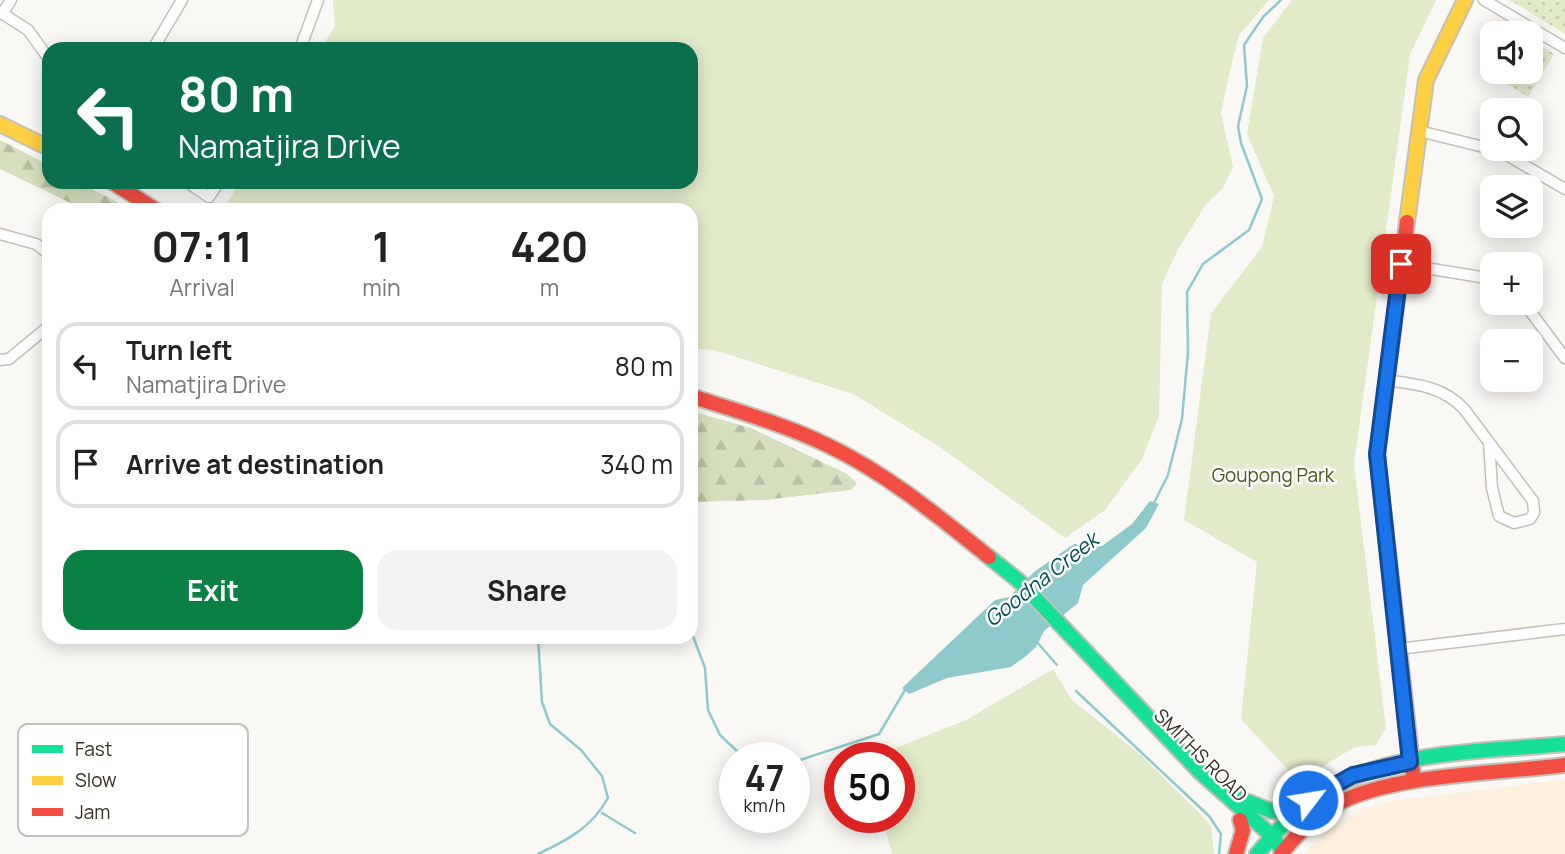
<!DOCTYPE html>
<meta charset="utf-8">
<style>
body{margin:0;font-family:Manrope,sans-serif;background:#f2f2f2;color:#222;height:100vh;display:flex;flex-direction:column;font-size:26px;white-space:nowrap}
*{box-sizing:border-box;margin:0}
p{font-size:23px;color:#767676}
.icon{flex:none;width:38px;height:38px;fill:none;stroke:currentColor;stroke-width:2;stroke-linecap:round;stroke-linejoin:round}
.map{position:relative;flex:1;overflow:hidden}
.sheet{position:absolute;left:42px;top:203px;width:656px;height:441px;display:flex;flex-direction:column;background:#fff;border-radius:21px;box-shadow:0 4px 18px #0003}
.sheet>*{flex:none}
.hud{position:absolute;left:42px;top:42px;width:656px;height:147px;border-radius:21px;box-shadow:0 4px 18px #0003;background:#0b6e4f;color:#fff;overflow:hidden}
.tools{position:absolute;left:1480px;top:21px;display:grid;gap:14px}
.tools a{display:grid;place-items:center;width:63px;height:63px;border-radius:14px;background:#fff;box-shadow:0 4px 18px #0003;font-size:35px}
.speed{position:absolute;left:719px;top:742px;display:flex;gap:14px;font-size:35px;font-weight:700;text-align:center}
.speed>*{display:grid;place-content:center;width:91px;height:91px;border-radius:50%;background:#fff;box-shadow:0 4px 18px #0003;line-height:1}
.speed small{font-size:18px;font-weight:400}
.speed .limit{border:10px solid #d22;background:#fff;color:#111}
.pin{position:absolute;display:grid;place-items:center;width:60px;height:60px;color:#fff;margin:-30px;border-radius:14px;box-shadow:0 4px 10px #0006}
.me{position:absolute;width:77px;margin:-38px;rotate:59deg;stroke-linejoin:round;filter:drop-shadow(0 0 5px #0008)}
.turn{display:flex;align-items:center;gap:24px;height:147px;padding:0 21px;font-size:32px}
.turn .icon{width:91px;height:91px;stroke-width:2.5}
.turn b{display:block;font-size:49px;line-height:60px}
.eta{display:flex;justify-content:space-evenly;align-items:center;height:119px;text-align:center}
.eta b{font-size:42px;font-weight:700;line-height:49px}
.cta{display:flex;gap:14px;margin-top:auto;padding:14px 21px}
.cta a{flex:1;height:80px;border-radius:21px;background:#0b8043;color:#fff;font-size:28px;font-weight:700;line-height:80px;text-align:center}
.cta a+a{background:#f2f2f2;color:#222}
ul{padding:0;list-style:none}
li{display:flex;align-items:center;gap:21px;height:88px;margin:0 14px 10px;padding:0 7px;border:4px solid #e0e0e0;border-radius:21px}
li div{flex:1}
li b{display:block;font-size:26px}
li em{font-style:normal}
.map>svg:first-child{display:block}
.built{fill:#fdf1dd}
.grass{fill:url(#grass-dots)}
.forest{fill:url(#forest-firs)}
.green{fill:#e1ebca}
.water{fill:#8ec9cc}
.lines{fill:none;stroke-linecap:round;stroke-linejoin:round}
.stream{stroke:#8ec9cc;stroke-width:2.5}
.street-casing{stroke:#c4c0b8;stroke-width:13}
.fast-casing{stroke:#c4c0b8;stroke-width:18}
.slow-casing{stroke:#c4c0b8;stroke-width:18}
.jam-casing{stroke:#c4c0b8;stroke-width:18}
.street{stroke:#fefefe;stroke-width:10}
.fast{stroke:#16e098;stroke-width:14}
.slow{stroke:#ffcf43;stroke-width:14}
.jam{stroke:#f24e42;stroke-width:14}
.route-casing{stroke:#114b97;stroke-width:18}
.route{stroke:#1a73e8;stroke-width:12}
.labels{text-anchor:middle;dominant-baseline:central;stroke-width:5;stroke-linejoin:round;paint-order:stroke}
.park-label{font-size:19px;fill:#475819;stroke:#fff}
.street-label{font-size:19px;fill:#372f22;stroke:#fff}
.water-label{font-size:21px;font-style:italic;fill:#005054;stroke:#fff}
.key{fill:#fff;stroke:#c3c1bd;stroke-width:2}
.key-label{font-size:19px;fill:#372f22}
</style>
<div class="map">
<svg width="1565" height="854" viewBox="0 0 1565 854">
<defs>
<pattern id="grass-dots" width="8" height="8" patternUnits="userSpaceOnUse" patternTransform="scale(1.75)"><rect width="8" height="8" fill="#e1ebca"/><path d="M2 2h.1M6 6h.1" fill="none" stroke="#c2caad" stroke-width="1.8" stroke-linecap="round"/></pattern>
<pattern id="forest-firs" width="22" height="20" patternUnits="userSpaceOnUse" patternTransform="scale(1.75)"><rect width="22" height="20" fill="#d6e0be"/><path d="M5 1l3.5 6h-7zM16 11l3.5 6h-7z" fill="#b8c0a3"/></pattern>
</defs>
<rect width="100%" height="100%" fill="#faf8f5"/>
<!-- built -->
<path class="built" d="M1565,779v75h-262l26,-26 37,-21 31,-7z"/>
<!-- grass -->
<path class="grass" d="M1510,0h55v34z
M1531,40l23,14 -26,43 -44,-27 9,-14v16h38z"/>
<!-- forest -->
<path class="forest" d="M0,140l49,25v17h30l53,28h-47l-85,-41z
M691,411l60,17 96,46 10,9 -6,7 -87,10 -73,2z"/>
<!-- green -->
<path class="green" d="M333,0h936l-30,35 -9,36 -9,42 12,54 -10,21 -16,15 -29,46 -16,35 -3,132 -17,43 -37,51 -40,28 -125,-91 -87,-53 -139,-44 -23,-2v-138h-468l17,-28h451v-133h-370l14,-23z
M1292,0h144l-26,55 -56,409 32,264 -10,17 -21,2 -57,34 -57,-62 16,-157 -73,-42 27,-207 51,-66 12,-51 -27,-62 16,-96z
M1053,669l19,31 69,55 70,70 3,29h-322l-10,-37h18v-59h-30l96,-38z"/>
<!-- water -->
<path class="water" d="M1150,501l9,3 -13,24 -63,57 -5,18 -34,28 -8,16 -10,9 -15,11 -64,11 -38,16 -7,-6 93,-88 14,-3 25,-25 40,-28 28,2 30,-22z"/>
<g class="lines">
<!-- stream -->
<path class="stream" d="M1153,505l15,-30 14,-56 6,-67 -1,-60 16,-28 46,-34 13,-31 -21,-56 -3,-17 9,-40 -3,-41 19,-28 18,-17
M691,631l14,37 3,42 12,25 18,17 14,6
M1036,641l21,24
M1076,691l133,125 12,18 -2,20
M794,762l85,-28 26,-44
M602,813l33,20
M538,854c30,-14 54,-27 70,-56l-6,-22 -21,-26 -31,-26 -8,-22 -4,-65"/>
<!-- street casing -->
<g class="street-casing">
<path id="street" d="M1484,0l81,48
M0,12l28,18 21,29
M2,14l9,-14
M153,49l29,-49
M300,49l18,-49
M1419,131l81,20 65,38
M187,182l22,15 10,-15
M0,234l36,10 13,10
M1401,264l92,15
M1524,303l41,55
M0,360l9,-1 40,-33
M1385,380c30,4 58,6 79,29l69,92 1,12 -4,6 -16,4 -15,-7 -7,-28 -3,-46
M1398,649l167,-20"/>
</g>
<!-- fast casing -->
<g class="fast-casing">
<path id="fast" d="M989,557l30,24 181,191 71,63 12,16
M1229,794l42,17 21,2
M1257,854c19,-22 37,-43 62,-59 70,-46 166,-43 246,-51"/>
</g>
<!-- slow casing -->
<g class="slow-casing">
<path id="slow" d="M0,124l49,24
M1407,222l19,-142 39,-80"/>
</g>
<!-- jam casing -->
<g class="jam-casing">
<path id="jam" d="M112,182l44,28
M1407,222l-30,233 37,326
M691,396c46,15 92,28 136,49 59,28 111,71 162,112
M1236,854l7,-24 -3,-10
M1281,854c16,-20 33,-38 56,-50 58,-31 161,-30 228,-39"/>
</g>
<!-- street -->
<use href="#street" class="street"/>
<!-- fast -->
<use href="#fast" class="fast"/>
<!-- slow -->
<use href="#slow" class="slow"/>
<!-- jam -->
<use href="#jam" class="jam"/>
</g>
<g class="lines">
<!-- route casing -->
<g class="route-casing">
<path id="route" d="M1308,800l45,-25 57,-13 -33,-308 24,-190"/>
</g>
<!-- route -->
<use href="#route" class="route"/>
</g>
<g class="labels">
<!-- park labels -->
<g class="park-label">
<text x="1273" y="475">Goupong Park</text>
</g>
<!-- street labels -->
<g class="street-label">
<text transform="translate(1201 755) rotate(45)">SMITHS ROAD</text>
</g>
<!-- water labels -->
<g class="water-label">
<text transform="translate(1041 579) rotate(-38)">Goodna Creek</text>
</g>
</g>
<!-- legend -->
<rect x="18" y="724" width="230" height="112" rx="10" class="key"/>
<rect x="32" y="745" width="31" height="8" fill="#16e098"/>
<rect x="32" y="776" width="31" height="9" fill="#ffcf43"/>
<rect x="32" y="808" width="31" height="8" fill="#f24e42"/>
<g class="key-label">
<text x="75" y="756">Fast</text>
<text x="75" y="787">Slow</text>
<text x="75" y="819">Jam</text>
</g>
</svg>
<div class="tools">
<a><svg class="icon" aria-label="sound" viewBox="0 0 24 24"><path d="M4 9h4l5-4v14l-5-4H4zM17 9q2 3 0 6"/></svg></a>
<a><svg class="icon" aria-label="search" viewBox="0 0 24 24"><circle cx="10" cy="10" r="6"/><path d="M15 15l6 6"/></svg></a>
<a><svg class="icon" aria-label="layers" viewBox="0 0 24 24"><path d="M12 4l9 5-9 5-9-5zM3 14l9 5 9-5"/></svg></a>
<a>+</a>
<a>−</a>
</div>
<div class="speed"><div>47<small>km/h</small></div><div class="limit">50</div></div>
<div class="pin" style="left:1401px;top:264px;background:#d93025"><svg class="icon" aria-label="arrive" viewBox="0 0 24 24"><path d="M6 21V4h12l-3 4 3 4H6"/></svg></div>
<svg class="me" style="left:1308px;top:800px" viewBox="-20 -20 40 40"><circle r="17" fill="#1a73e8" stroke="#fff" stroke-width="3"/><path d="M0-11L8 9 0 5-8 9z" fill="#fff"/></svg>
<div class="hud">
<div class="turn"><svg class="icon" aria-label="left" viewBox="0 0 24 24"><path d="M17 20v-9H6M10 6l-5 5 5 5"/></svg><div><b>80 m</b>Namatjira Drive</div></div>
</div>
<section class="sheet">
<div class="eta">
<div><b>07:11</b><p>Arrival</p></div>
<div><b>1</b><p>min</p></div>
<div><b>420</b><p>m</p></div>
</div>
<ul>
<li><svg class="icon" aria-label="left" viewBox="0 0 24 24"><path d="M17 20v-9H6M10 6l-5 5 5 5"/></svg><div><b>Turn left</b><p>Namatjira Drive</p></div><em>80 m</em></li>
<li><svg class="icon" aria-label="arrive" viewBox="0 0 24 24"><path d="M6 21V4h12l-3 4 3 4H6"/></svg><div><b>Arrive at destination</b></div><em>340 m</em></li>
</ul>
<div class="cta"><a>Exit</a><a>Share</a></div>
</section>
</div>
